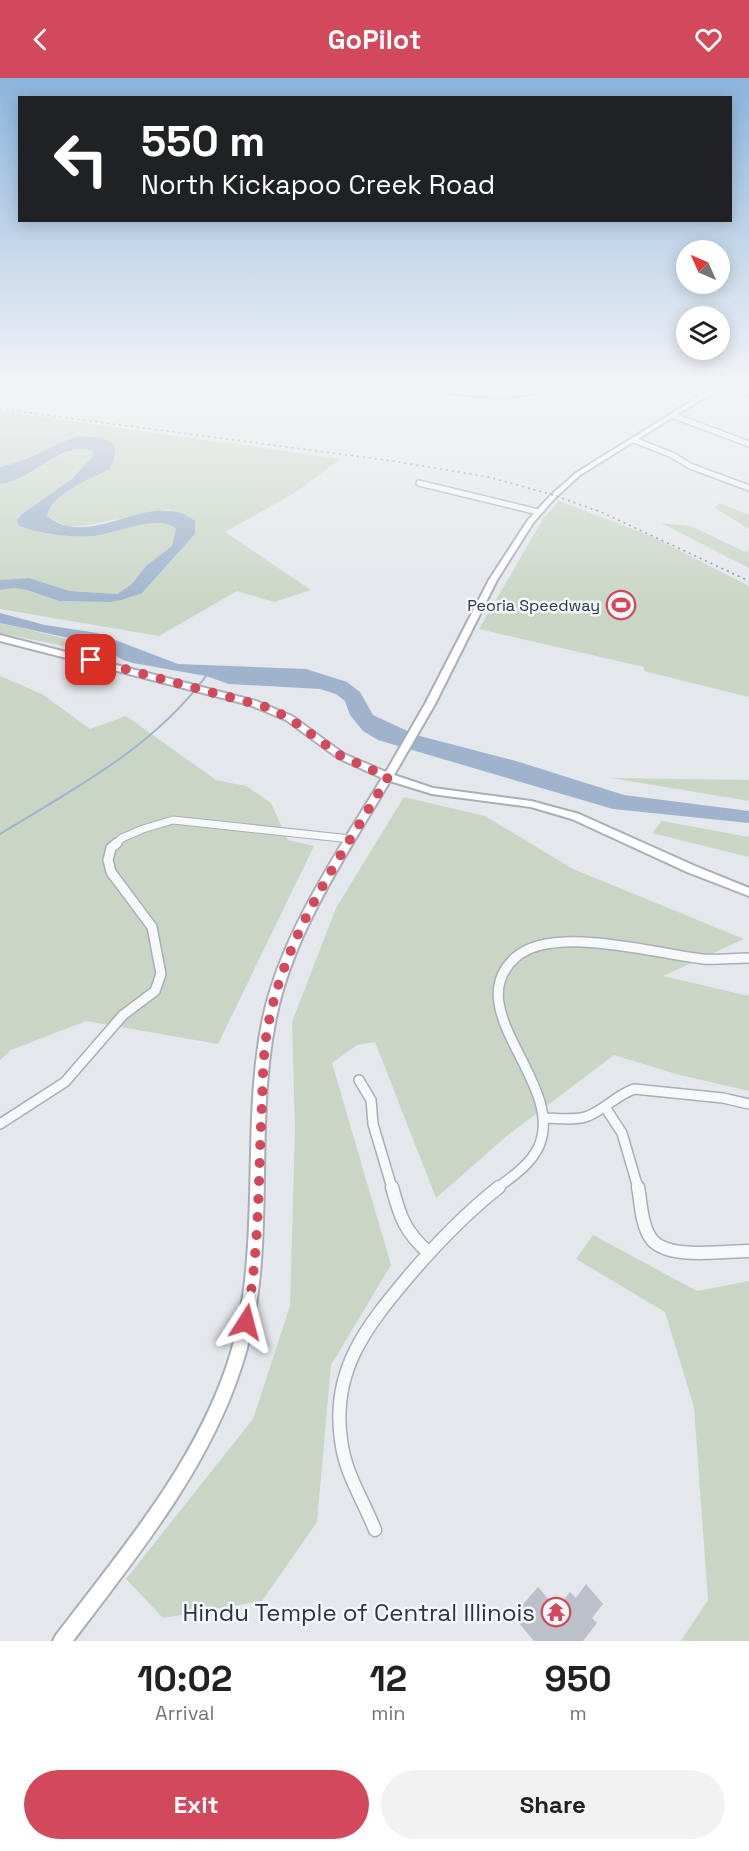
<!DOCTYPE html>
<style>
body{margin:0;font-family:"Space Grotesk",sans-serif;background:#f2f2f2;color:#202124;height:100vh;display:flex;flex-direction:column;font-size:22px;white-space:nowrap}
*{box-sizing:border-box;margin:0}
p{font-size:20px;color:#757577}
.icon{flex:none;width:33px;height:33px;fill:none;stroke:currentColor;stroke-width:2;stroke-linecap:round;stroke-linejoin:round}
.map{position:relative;height:1563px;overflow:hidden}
.sheet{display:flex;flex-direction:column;background:#fff;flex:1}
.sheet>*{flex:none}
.hud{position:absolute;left:18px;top:18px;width:714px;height:126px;border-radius:0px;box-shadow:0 3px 15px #0003;background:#202124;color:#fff;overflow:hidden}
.needle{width:39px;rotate:315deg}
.buttons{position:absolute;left:676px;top:162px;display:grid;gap:12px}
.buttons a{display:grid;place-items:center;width:54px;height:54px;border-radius:50%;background:#fff;box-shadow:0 3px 15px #0003;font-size:30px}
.pin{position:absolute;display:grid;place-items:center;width:51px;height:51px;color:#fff;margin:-26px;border-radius:12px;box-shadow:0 3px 9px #0006}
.me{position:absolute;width:66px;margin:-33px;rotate:9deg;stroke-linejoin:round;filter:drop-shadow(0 0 4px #0008)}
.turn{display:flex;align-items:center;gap:21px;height:126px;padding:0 24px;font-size:27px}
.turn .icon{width:78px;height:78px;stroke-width:2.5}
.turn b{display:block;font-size:42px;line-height:51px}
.eta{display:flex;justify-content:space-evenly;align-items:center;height:102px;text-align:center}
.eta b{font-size:36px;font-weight:600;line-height:42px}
.primary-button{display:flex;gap:12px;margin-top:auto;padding:12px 24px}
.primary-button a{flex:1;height:69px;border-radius:36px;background:#d1495b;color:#fff;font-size:24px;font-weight:600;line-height:69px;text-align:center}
.primary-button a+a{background:#f2f2f2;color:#202124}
header{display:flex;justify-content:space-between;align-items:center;height:78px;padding:0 24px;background:#d1495b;color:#fff;font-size:27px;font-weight:600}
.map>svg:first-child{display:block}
.green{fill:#c9d6c5}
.water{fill:#9fb4cc}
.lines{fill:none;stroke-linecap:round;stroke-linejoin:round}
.stream{stroke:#9fb4cc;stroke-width:2}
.building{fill:#bbc0ca}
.minor-far3-casing{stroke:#a9aeb7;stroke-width:8}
.minor-far2-casing{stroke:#a9aeb7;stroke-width:9}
.minor-far1-casing{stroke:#a9aeb7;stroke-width:12}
.minor-casing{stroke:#a9aeb7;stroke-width:15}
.tertiary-casing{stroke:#a9aeb7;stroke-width:4}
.secondary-casing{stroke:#a9aeb7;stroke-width:4}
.minor-far3{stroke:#f7f8fa;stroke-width:5}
.minor-far2{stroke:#f7f8fa;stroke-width:7}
.minor-far1{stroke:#f7f8fa;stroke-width:9}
.minor{stroke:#f7f8fa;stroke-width:12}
.tertiary{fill:#f7f8fa;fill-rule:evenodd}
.secondary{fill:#fff;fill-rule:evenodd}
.rail{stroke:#7d8696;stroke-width:1.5;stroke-dasharray:2 4;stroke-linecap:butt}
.route{stroke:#d1495b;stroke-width:10;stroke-dasharray:0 18}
.labels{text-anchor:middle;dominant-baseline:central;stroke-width:5;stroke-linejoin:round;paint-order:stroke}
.far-poi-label{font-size:16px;fill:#2b3445;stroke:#f4f6f9;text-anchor:end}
.near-poi-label{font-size:24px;fill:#2b3445;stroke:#f4f6f9;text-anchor:end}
</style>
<header><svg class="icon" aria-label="back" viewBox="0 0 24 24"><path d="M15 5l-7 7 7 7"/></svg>GoPilot<svg class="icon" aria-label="heart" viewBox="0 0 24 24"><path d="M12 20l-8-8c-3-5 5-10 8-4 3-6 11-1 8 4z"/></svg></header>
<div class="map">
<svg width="749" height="1563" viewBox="0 0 749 1563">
<rect width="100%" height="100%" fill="#e4e7ec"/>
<!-- green -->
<path class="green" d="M0,333l340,48 -44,33 -71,40 86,58 -37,12 -37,-11 -78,45 -159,-27v-19l14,-2 13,2 32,11 51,1 39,-17 46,-51v-13l-27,-12 -84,17h-17l-21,-10c6,-23 44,-37 64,-47l4,-8 -36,-25c-27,9 -50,24 -78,31z
M85,371l8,1 1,6c-19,24 -48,40 -72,58l-3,12c23,8 51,12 75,10 21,-2 67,-23 82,-7l-4,17 -36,32 -4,7 -15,9 -47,-3 -41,-13 -29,2v-96c34,-4 49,-33 85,-35z
M559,423l92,35 98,50v111l-105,-26v-4l-165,-38 64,-110z
M719,425l30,12v14l-34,-21z
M661,445l30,3 56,27 2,-6v21z
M0,545l67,16 -3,7 -64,-13z
M0,598l42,18 48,35 36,-13 90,64 30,6 25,17 17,37 26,6 -96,198 -132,-23 -75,29 -11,10z
M611,700l138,2v21z
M404,719l81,19 88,53 171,70 -81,37 86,20v95l-73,-17 -62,-19 -106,80 -72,63 -61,-156 -18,3 -25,18 59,202 -60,100 -14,157 -55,79 -99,17 -37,-39 127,-160 37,-113 5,-176 -3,-108 44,-114z
M662,743l87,16v20l-97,-24z
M593,1157l104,56 52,-10v360h-68l27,-41 -14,-193 -29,-95 -89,-53z"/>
<!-- water -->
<path class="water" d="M78,358l25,2 11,7c3,9 0,15 -4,24 -19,10 -59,24 -63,47 45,36 104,-30 148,5v13l-53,59 -21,7 -11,2 -51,-1 -32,-11 -13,-2 -14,2v-10l29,-2 41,13 47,3 14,-9 15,-19 26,-20 4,-17c-15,-16 -62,5 -82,7 -24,2 -52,-2 -75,-10l-2,-6 5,-6 51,-36 20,-22v-5c-35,-10 -56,28 -93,33v-17c28,-6 51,-22 78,-31z
M0,535l45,12 52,8 81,31 128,5 41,13 13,10 13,23 43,20 100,26 108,34 125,16v12l-136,-14 -235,-69 -15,-9 -13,-16 -5,-14 -9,-7 -16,-5 -91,-5 -23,-8 -73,-13 -10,-3 -27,-16 -96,-21z"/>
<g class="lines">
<!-- stream -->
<path class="stream" d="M0,756c75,-46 153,-86 206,-158"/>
</g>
<!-- building -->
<path class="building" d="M586,1506l17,20 -11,14 5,5 -14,18h-49l-21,-25 25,-29 19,22 13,-17 6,6z"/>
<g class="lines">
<!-- minor-far3 casing -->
<g class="minor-far3-casing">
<path id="minor-far3" d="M677,308l29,10
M674,338l75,28
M634,362l38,15 18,11 59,22
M419,405l119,29"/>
</g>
<!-- minor-far2 casing -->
<g class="minor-far2-casing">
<path id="minor-far2" d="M115,766l7,-6 21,-9 30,-9 178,19"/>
</g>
<!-- minor-far1 casing -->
<g class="minor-far1-casing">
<path id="minor-far1" d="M359,1002l12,20 2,24 19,64
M605,1029l17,26 16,55
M545,1040c13,0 32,3 43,-2 17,-7 29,-21 46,-27l89,9 26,6
M0,1046l65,-42 58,-67 32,-24 6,-17 -9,-47 -41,-55 -3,-12 3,-12 6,-5
M497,1110c15,-11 34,-24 42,-42 27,-63 -82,-137 -23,-189 38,-33 141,-3 187,2 16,1 31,-1 46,-1"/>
</g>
<!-- minor casing -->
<g class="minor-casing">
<path id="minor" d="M392,1109c8,30 13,45 37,66
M638,1109c3,15 3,36 12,50 14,24 74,14 99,14
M375,1452c-12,-31 -30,-56 -34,-90 -10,-69 25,-113 67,-163 28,-33 57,-63 91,-90"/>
</g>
<!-- tertiary casing -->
<g class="tertiary-casing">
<path id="tertiary" d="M724,308h9l16,5v4z"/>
</g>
<!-- secondary casing -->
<g class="secondary-casing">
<path id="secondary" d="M418,308h13l40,5 31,1 52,-6c-29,15 -76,11 -108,6 -9,-2 -20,-2 -28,-6z
M716,308h7l-143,89 -25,23 -22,25 -36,57 -62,124 -41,71 39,13 98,13 48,13 116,52 54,22v8l-62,-24 -115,-53 -41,-12 -99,-13 -42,-13c-44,75 -99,155 -115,242 -22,112 3,231 -33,342 -33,104 -104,190 -169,276h-20l3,-6c64,-84 137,-169 171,-270 37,-111 13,-229 35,-342 17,-87 75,-170 120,-245l-44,-20 -52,-38 -36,-15 -250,-64v-6l256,66 36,15 52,38 42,18 39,-68 64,-124 39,-60 23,-25 25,-22z"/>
</g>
<!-- minor-far3 -->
<use href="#minor-far3" class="minor-far3"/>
<!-- minor-far2 -->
<use href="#minor-far2" class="minor-far2"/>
<!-- minor-far1 -->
<use href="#minor-far1" class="minor-far1"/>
<!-- minor -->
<use href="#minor" class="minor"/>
<!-- tertiary -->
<use href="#tertiary" class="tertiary"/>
<!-- secondary -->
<use href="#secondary" class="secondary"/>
<!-- rail -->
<path class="rail" d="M0,331l393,52 95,16 62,17 51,18 148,69"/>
</g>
<!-- sky -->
<linearGradient id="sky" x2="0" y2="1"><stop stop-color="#8bb4dd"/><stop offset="0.58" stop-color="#f3f4f6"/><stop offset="1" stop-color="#f3f4f6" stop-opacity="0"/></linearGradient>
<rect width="749" height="527" fill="url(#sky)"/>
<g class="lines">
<!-- route -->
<path class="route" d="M91,582l175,47 23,11 52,38 47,21c-46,78 -101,154 -119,244 -6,27 -6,55 -7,82 -4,73 -2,148 -16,219"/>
</g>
<!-- icons -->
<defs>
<g id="stadium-ring" transform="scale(1.5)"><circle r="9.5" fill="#f4f6f9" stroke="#d1495b" stroke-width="1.5"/><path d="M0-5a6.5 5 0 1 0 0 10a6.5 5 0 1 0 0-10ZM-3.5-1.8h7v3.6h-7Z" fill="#d1495b"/></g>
<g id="temple-ring" transform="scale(1.5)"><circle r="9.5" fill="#f4f6f9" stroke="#d1495b" stroke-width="1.5"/><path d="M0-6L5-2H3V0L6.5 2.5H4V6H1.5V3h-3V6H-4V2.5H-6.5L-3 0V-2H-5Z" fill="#d1495b"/></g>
</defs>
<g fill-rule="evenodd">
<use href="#stadium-ring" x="621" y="527"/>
<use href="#temple-ring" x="556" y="1534"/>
</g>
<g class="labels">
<!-- far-poi labels -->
<g class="far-poi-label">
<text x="600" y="527">Peoria Speedway</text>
</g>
<!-- near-poi labels -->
<g class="near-poi-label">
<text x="535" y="1534">Hindu Temple of Central Illinois</text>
</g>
</g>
</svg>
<div class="buttons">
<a><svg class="needle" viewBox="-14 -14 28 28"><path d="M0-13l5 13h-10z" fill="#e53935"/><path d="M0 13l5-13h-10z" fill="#757577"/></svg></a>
<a><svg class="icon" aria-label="layers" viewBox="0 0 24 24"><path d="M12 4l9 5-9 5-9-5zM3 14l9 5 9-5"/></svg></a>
</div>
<div class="pin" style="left:91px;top:582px;background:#d93025"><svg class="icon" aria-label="arrive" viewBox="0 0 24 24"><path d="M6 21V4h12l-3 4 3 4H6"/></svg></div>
<svg class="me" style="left:246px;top:1244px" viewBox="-20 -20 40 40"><path d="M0-17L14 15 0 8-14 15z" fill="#d1495b" stroke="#fff" stroke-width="4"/></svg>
<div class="hud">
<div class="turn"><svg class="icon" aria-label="left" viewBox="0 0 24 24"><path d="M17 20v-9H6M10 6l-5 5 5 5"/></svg><div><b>550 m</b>North Kickapoo Creek Road</div></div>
</div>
</div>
<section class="sheet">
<div class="eta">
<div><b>10:02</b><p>Arrival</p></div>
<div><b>12</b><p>min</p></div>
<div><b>950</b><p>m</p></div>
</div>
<div class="primary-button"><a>Exit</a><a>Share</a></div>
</section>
